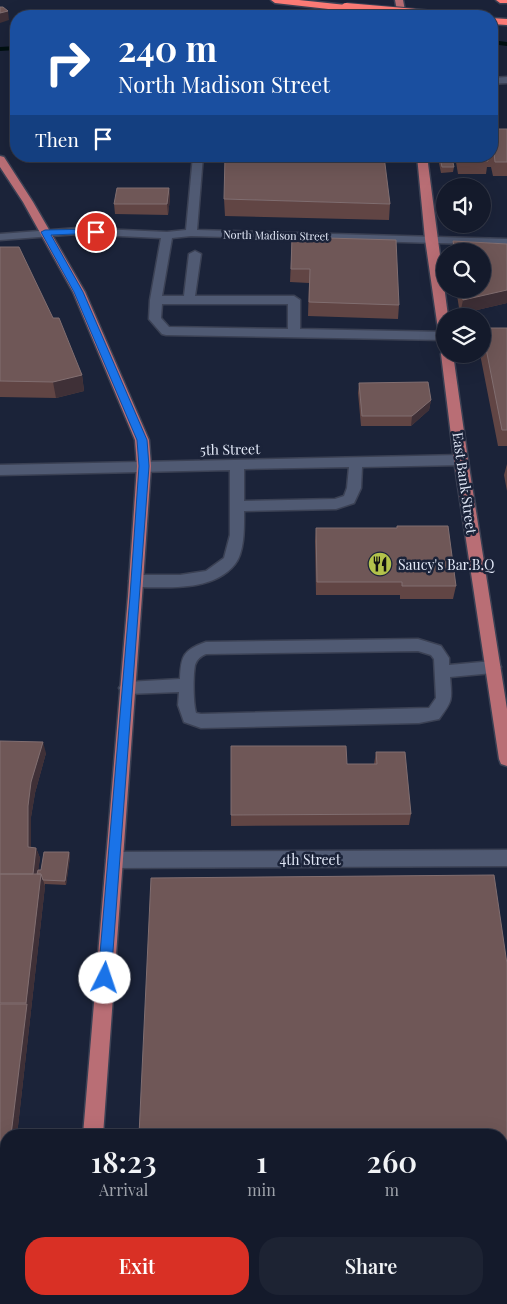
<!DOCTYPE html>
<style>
body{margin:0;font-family:"Playfair Display",serif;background:#1d2333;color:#f1f3f6;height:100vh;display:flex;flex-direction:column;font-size:19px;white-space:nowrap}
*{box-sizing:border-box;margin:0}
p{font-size:16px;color:#9da1a9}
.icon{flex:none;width:28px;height:28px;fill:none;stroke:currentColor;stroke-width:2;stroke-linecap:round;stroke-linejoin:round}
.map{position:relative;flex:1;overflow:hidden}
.panel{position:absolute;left:0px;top:1129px;width:508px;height:176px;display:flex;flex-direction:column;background:#141a2b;border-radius:20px 20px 0 0;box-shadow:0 5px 20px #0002,0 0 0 1px #333847}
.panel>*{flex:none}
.banner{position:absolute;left:10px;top:10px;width:488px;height:152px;border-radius:20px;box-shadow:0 5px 20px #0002,0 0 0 1px #333847;background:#1a4fa0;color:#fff;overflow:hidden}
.buttons{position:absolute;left:436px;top:178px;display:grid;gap:10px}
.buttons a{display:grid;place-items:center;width:55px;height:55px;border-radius:50%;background:#141a2b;box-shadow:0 5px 20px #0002,0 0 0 1px #333847;font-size:25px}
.pin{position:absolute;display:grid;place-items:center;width:42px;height:42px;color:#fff;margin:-21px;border:2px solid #fff;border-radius:50%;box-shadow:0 1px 5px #0007}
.me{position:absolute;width:55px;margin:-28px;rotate:4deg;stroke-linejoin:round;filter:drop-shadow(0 0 4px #0008)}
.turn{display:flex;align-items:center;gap:18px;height:105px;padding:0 25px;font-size:22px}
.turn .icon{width:65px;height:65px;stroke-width:2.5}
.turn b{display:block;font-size:35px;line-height:42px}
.then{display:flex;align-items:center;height:48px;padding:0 25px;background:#0003;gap:10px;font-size:19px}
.eta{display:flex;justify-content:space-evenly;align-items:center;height:85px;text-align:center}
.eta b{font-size:30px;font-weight:600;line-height:35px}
.cta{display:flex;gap:10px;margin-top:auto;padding:10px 25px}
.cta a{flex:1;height:58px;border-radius:20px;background:#d93025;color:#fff;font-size:20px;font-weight:600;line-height:58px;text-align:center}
.cta a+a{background:#1d2333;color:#f1f3f6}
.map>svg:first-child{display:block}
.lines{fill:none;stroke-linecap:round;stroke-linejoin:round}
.stream{fill:#011011;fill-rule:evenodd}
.minor-casing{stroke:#3b4154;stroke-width:3}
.major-casing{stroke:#3b4154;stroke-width:3}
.highway-casing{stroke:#3b4154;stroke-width:3}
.minor{fill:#505a73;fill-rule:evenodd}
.major{fill:#b96e75;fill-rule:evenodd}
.highway{fill:#ff7c77;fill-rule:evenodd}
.highway-bridge-casing{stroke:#3b4154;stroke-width:12;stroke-linecap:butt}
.highway-bridge{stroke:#ff7c77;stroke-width:10}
.wall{fill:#614544}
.shaded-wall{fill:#3f3037}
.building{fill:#6f5757;stroke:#816e70}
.route{fill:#1a73e8;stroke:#114b97}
.labels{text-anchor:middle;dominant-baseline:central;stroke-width:5;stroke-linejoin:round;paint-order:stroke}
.far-street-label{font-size:11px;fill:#e2e8f7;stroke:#1b2339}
.street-label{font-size:14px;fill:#e2e8f7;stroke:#1b2339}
.poi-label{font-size:14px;fill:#e2e8f7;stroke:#1b2339;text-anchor:start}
</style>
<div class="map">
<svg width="507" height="1304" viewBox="0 0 507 1304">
<rect width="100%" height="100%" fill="#1b2339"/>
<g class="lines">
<!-- stream -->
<path class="stream" d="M491,40l16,2v4l-16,-2z
M16,46v4l-16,1v-4z"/>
<!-- minor casing -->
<g class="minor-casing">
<path id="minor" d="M507,77v6l-16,1v-6z
M193,156h10l-6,74 310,9v6l-316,-9 -19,2 -10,58h22l5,-42 6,-3 6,3 -6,42h99l6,4v29l145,3v8l-279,-5 -4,-1 -13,-15 1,-19 11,-62 -83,-4 -78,6v-6l78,-6 89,4 19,-2zM162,304h126v25l-119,-2 -8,-9z
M461,455l5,2 2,3 -2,3 -5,2 -99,2 -1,21 -7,15 -18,6 -92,2c0,14 1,41 -9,53 -22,28 -68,23 -99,23l-5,-2 -2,-4 2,-4 5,-2h44l26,-4 18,-13 6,-23v-65l-230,5v-10zM349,467l-2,21 -3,8 -9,3 -91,2v-32z
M418,639l23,7 8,12v7l44,-4 5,2 3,4 -3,4 -5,2 -43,4c2,23 3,23 -11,42l-20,4 -218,5 -17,-6 -6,-17 1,-13 -52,2 -5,-2 -3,-4 3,-4 5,-2 53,-3c1,-23 3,-29 26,-37zM418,651l13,4 3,4 2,39 -7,10 -228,6 -5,-1c-3,-11 -3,-37 -1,-48 2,-6 6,-9 11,-11z
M507,850v16l-393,2 -6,-3 -2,-5 2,-5 6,-3z
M501,1207h6v20h-6z
M0,1213h6v20h-6z
M70,1299h88l-3,5h-84z
M332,1299h20l1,5h-22z"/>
</g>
<!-- major casing -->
<g class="major-casing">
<path id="major" d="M395,0h8l3,16h-8z
M0,156l4,1 29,45 52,90 64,148 2,26 -9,130 -39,539h-20l45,-539 9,-130 -2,-26 -62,-148 -50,-90 -23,-35z
M417,156h10l21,160h-3v24l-6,-4 -14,-97z
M443,351h2v3h8l15,106 39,249v57l-6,-2 -2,-5 -45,-299 -13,-106z
M70,1299h20l1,5h-22z"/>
</g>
<!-- highway casing -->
<g class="highway-casing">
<path id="highway" d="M271,0h28l47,5 5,3 -5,3 -71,-8z
M496,0h11v3h-7z
M491,18l16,1v6l-16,-1z"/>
</g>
<!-- minor -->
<use href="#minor" class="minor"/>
<!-- major -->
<use href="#major" class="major"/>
<!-- highway -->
<use href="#highway" class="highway"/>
<!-- highway-bridge casing -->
<g class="highway-bridge-casing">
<path id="highway-bridge" d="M346,8l93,8"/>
</g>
<!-- highway-bridge -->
<use href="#highway-bridge" class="highway-bridge"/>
</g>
<!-- wall -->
<path class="wall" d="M491,129h16v47h-14l-2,-9h-4l-1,7h-28l-3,-18h36z
M440,158l14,9 -1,5 -12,1 -2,-10z
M169,188l1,10 -2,17 -53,-1 -1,-10z
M224,199l166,5 -1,16 -164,-4z
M292,237l107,68 -1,14 -90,-3 1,-33 -19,-1z
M453,241l54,3v59l-47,11 -4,-25h26v-38h-30z
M0,247l53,71 29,57 2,16 -28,7 -56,-1z
M482,328h25v118h-9l-18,-92h2z
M359,383l72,17 -2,10 -18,16h-50l-3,-33z
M507,464v27l-3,-16z
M316,528l140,58 -3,13h-53v-4h-84l-1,-54z
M0,741l46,12 -11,40 -4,24v30l5,1 4,10 -2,12h3l28,-18 1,5 -4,28 -21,-1v2l-28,249h-11v51h-6z
M376,752l35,62 -2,11 -178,1v-11l116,-51h27z
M507,964v238h-6v-67z
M382,1299h119l6,5h-125z"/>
<!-- shaded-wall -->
<path class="shaded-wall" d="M8,11l1,9 -9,3v-10z
M169,188l1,10 -2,17 -1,-11z
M507,290v13l-47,11 3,-14z
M82,375l2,16 -28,7 -3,-16z
M431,400l-2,10 -18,16 1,-10z
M43,742l3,11 -11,40 -4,24v41l-3,-11v-41l3,-24z
M36,848l4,10 -3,22 -5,-4z
M69,852l1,5 -4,28 -1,-4z
M41,874l4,12 -28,249h-6z"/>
<!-- building -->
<path class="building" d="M0,7h3l5,4 -8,2z
M491,129h16v33h-12l-1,-9h-3z
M225,156h159l6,48 -166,-5z
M459,156h28l1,5 -28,-1z
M440,158h12l2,9h-12z
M117,188h52l-2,16h-53z
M292,237l104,3 3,65 -90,-3 1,-33h-19z
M453,241l54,3v46l-44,10 -2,-11h21v-38h-27z
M0,247h19l34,71h6l23,57 -29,7 -53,-1z
M482,328h25v102h-5z
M428,382l3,18 -19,16h-50l-3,-33z
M397,526h51l8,60h-54v-4h-85l-1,-54h81z
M0,741l43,1 -12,40 -3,24v41l8,1 -3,26h-33z
M231,746h115l1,18h30l-1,-12h29l6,62 -180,1z
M44,852h25l-4,29 -22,-1 -2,-6h-4l1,-4h3z
M0,874h41l-15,129h-26z
M494,875l13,89v231h-6v-60h-362l12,-257z
M0,1004h27l-16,131h-5v45h-6z
M501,1233h6v71h-122v-5h116z"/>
<!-- route -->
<path class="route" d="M96,229l3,1v3l-48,2 32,57 64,148 2,26 -38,512 -2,5 -4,2 -5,-2 -2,-5 32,-382 9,-130 -2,-26 -63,-148 -33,-60 4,-2z"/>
<!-- icons -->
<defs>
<g id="restaurant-disc" transform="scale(1.25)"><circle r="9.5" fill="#b2c24b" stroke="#1b2339"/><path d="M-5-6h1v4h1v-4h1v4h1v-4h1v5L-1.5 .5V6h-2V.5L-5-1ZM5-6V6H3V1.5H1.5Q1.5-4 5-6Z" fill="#111"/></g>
</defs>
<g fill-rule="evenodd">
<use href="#restaurant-disc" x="380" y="564"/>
</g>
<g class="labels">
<!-- far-street labels -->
<g class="far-street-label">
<text transform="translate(276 235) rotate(1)">North Madison Street</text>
</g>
<!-- street labels -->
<g class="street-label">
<text transform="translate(230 449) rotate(-1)">5th Street</text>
<text transform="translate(465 483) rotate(82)">East Bank Street</text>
<text x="310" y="859">4th Street</text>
</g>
<!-- poi labels -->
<g class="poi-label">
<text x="398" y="564">Saucy's Bar.B.Q</text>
</g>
</g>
</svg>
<div class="buttons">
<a><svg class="icon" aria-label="sound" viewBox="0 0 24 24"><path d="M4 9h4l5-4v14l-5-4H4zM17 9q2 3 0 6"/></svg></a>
<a><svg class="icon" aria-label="search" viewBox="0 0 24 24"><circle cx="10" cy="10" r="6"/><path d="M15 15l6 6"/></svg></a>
<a><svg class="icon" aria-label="layers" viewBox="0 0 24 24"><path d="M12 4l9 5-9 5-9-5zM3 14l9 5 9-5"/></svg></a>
</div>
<div class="pin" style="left:96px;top:232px;background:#d93025"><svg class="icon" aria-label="arrive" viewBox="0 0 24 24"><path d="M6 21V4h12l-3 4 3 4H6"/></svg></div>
<svg class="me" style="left:105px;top:978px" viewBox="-20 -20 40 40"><circle r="19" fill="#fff"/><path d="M0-13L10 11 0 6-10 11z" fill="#1a73e8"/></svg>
<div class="banner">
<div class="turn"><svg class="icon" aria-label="right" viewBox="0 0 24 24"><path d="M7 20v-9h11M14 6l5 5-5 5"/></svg><div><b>240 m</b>North Madison Street</div></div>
<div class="then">Then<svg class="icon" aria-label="arrive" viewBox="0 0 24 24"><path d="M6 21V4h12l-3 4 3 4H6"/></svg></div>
</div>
<section class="panel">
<div class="eta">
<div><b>18:23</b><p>Arrival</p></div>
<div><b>1</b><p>min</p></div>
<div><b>260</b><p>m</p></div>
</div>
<div class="cta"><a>Exit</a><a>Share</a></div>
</section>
</div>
